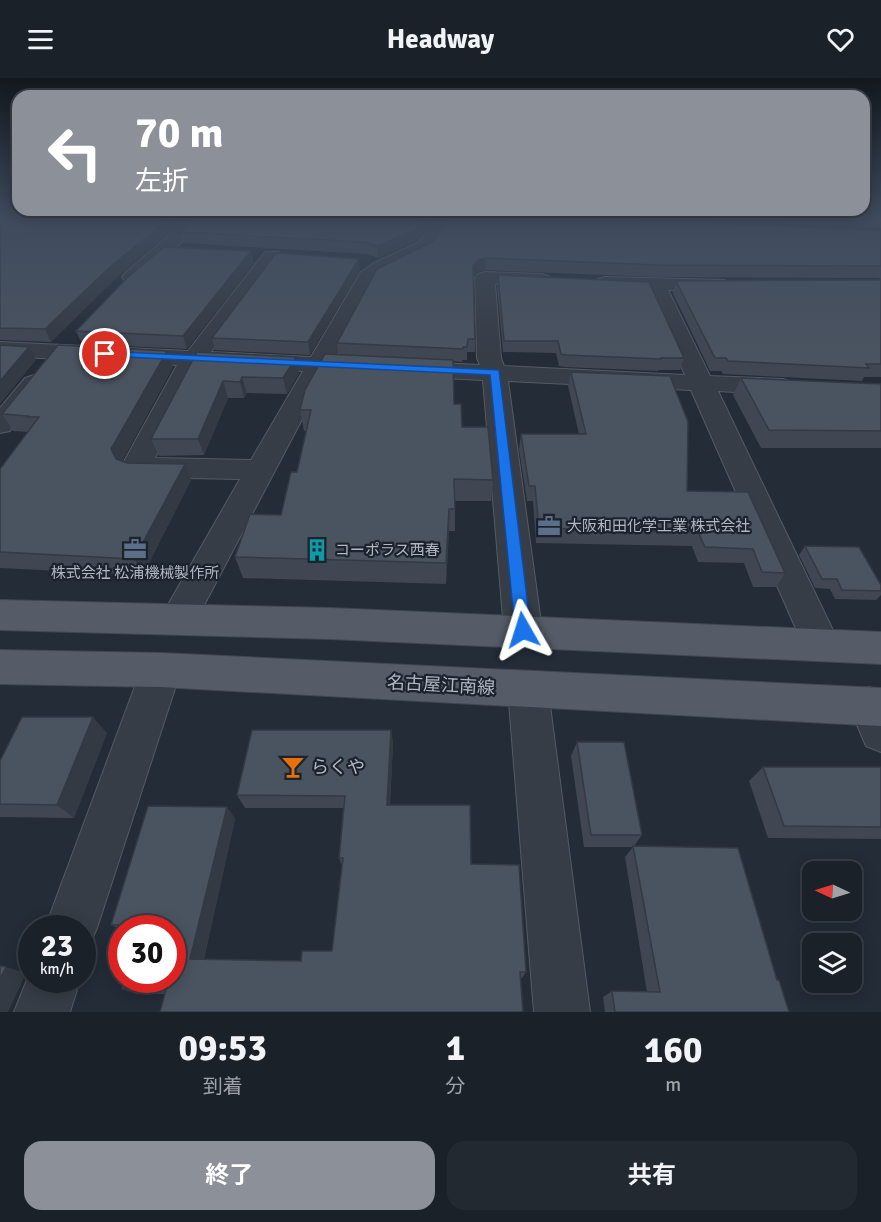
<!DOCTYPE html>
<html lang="ja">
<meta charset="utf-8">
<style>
body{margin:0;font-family:Signika,"Noto Sans JP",sans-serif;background:#232931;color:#f1f3f6;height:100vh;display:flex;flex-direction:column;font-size:22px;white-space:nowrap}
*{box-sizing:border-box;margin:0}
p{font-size:20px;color:#9fa3a8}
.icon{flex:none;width:33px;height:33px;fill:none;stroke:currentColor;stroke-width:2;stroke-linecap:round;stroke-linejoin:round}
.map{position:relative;height:934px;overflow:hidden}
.side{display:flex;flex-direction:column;background:#1a2129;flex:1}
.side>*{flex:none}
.banner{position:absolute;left:12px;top:12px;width:858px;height:126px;border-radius:18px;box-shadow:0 3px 15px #0003,0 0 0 2px #383e46;background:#8c9099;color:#fff;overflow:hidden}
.needle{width:39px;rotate:274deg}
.controls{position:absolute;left:802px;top:783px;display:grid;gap:12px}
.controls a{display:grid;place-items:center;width:60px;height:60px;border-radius:12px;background:#1a2129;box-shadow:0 3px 15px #0003,0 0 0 2px #383e46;font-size:30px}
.speed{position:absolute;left:18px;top:837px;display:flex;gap:12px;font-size:30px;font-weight:700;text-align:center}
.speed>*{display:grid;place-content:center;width:78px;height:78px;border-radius:50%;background:#1a2129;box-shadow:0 3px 15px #0003,0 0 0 2px #383e46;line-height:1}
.speed small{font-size:15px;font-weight:400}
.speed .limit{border:9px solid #d22;background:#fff;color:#111}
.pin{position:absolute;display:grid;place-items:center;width:51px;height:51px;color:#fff;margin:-26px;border:3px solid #fff;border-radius:50%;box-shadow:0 2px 6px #0007}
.me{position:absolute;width:66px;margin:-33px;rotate:354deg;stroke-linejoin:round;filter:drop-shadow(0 0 4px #0008)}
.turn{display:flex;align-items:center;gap:21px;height:126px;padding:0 24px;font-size:27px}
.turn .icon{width:78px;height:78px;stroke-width:2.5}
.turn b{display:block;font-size:42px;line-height:51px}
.eta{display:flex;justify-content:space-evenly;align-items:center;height:102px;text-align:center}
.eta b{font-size:36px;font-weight:700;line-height:42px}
.cta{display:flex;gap:12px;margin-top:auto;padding:12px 24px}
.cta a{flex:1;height:69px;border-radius:18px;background:#8c9099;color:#fff;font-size:24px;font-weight:700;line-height:69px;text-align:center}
.cta a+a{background:#232931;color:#f1f3f6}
header{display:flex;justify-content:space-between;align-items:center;height:78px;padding:0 24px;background:#1a2129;font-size:27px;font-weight:700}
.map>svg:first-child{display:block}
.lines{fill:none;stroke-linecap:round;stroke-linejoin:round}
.street-casing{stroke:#545b65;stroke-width:2}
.primary-casing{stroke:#404751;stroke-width:2}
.street{fill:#373d47;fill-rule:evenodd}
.primary{fill:#555c67;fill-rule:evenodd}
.wall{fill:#404753}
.shaded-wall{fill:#343a43}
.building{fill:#4a5360;stroke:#343a43;stroke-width:1.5}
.route{fill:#1a73e8;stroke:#114b97;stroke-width:1.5}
.labels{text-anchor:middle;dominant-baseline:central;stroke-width:4.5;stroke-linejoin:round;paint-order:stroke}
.poi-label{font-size:15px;fill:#b1b8c4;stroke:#1c232c;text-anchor:start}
.near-street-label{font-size:18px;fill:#b1b8c4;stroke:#1c232c}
.near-poi-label{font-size:18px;fill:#b1b8c4;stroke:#1c232c;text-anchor:start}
</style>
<header><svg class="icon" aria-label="menu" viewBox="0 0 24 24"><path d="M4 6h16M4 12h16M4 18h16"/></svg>Headway<svg class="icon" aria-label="heart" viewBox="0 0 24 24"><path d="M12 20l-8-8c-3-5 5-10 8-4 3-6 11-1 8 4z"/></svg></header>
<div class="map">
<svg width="881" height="934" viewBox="0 0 881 934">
<rect width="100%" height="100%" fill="#232c37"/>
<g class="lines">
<!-- street casing -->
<g class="street-casing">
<path id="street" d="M188,141h19l-68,62h-14l-3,-4 3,-4z
M436,141h18l-21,31 -45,21 -12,8 -41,79 145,7 -3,-7 -2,-80 3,-4 7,-2 56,2 7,2 3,4 -3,4h-53l6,74 3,8 181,9 -37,-86 -50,-2 -3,-4 3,-4 7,-2 120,3 3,4 -3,4 -7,2h-50l42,86 73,3 9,3 4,5 -4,5 -9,3 -65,-4 122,254 -6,11 -13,5 -13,-5 -117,-266 -183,-9 34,249 -6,11 -13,5 -13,-5 -6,-11 -21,-250 -156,-8 -135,256 -13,4 -13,-4 -5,-11 79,-138 -104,-2 -10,-3 -5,-7 56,-102 -177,-9v-14l188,9 77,-99h14l2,4 -70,96 100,5 50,-85 13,-9 45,-21zM201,288l102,5 -52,89 -96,-2z
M34,297l9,3 4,5 -37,48 -10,2v-25l25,-30z
M161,575l14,5 6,12 -84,258 -8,18 -7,3v-21h-37l96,-258 6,-12z
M528,594l14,5 6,13 42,322h-56l-26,-322 6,-13z
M869,609l12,5v60l-15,-6 -17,-40 6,-13z
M32,889v13h48l-10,32h-56z"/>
</g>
<!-- primary casing -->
<g class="primary-casing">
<path id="primary" d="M0,522l330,8 551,24v32l-551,-25 -330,-9z
M0,572l161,3 720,35v38l-720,-39 -161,-3z"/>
</g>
<!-- street -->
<use href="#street" class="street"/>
<!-- primary -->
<use href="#primary" class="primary"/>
</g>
<!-- wall -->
<path class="wall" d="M195,141h238l-15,21 -40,18 -12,-4 -182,-11 -3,-11z
M696,141h185v9z
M0,144l116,56 -65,64 -51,-2z
M881,153v146h-17l-2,4 -139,-7 -2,-3h-11l-37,-78 3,-12 203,-1 1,-1 -1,-1 -223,-1 -171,-7 -8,2 -3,5 1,62v13h-8v8h-5v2l-9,-1 1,43 8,23 31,53 -2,21h-36v30h-6l-3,53 -203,-6 -8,-21 46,-42 16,-43 9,-41h-2l-4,-21 38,-56 -1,-11 97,-102z
M254,185l-67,86 -105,-5 -6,-13z
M360,193l-50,84 -95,-5 -3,-12z
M498,197l186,83 -4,12h-22v1l-94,-4 -5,-1 -3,-13 -53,-1 -6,-66z
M167,273l6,16 -51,94 5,2 58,1 6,16 -48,95 -143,-7v-99l29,-37 -16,-1 -11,-17z
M197,274l99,5 3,16 -12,21 -40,-1 -3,5h-16l-24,57 -45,1 -8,-17z
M571,294l116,119 98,82 -9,14h-23l-9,-24 -46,-1 -6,-16 -156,-3 -3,-42h-6l-8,-52 2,-15h58l-11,-48z
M741,300l140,6v64h-120l-28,-53z
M805,468l76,39v10l-5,5 -41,-1 -5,-10 -15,-1 -16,-33z
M391,652l2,14 -3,61 81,59 55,108 -4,6 -357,16h-28l-15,-5 50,-61h-50v2l-11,-5 116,-118 8,12 -31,140 97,2 31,-10 10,-85 -3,-8 4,-50h-98l-8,-13z
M107,655l-33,85 -74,-1v-56z
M577,664l65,93 -8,11 143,134 12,32h-184l-2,-15 9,-6 35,1 -22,-135 8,-10h-49l-13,-91z
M763,689h118v72l-113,-1 -19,-57z"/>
<!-- shaded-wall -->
<path class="shaded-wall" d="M169,141h16l-69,59 -65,64 -6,-13 66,-63z
M425,141h8l-15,21 -40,18 -1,-12z
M251,173l3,12 -67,86 -4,-13z
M486,180l-1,12 -8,2 -4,6v-12l5,-6z
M359,181l1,12 -50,84 -2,-13z
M29,269l7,13 -36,44v-23z
M167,273l6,16 -54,99 -8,-17z
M296,279l3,16 -12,21 -4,-16z
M242,299l5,16 -3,5 -4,-16z
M223,303l5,17 -24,57 -6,-16z
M185,386l6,16 -48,95 -9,-16z
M449,431v22l-3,53v-21z
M93,639l14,16 -33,85 -17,-13z
M391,652l2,14 -4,73 -2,-12z
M227,729l8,12 -33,147 -12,-7z
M6,889l20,6 -18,39h-8v-33z"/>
<!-- building -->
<path class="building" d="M5,141h164l-58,47 -66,63 -45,-1v-106z
M195,141h230l-8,10 -40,17 -12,-4 -184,-10z
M449,141h175l257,12v35l-222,-1 -173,-7 -8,2 -5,6 2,73h-7l-1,8h-4v2l-126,-6 40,-74 57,-28z
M164,169l87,4 -68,85 -107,-5 52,-54z
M276,175l83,6 -51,83 -96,-4z
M498,197l151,7 35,76h-23v1l-95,-4 -5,-1 -3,-13h-54z
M881,201v85h-15l3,4 -141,-7 -2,-3h-11l-39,-77 203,-1z
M0,267l29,2 -29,34z
M58,267l109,6 -56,98 5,10 11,4 58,1 -51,95 -134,-7v-83l39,-52h-12l1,-1 -26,-2z
M197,274l99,5 -13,21 -41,-1 -2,5 -17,-1 -25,58h-47z
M325,276l128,6 1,44h7l1,23h26l5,53 -39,-1 1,30h-6l-3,54 -211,-6 15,-43 31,1 10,-43h6l14,-62h-11l5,-20z
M571,294l99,4 18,46 -1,69 61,1 37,81 -23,-1 -9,-23 -48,-2 -7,-15 -159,-4 -4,-42h-6l-8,-52h65z
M741,300l140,6v47l-112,-1z
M805,468l54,1 22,38v6l-39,-1 -5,-11h-15z
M22,639h71l-36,88 -57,-1v-43z
M252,652h139l-4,75h83l1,59 48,1 7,107h-6l3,40h-363l6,-23h-44l3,-9h47v-52h-32l1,-3h-30l37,-119 79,1 -37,152 111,2 1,-10h30l11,-93h-4l6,-62 -108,-1z
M577,664h47l18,93h-51z
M763,689h118v60l-97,-1z
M633,768l105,2 39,132h2l10,32h-174l-3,-21 48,1z
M0,888l6,1 -6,12z"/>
<!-- sky -->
<linearGradient id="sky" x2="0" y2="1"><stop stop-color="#13181e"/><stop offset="0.52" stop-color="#3f4b5e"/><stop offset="1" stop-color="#3f4b5e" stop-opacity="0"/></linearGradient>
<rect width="881" height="272" fill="url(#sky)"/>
<!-- route -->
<path class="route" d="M101,273l398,19 32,260 -3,5 -5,2 -6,-2 -2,-5 -25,-255 -385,-19h-4z"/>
<!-- icons -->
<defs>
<g id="office-bare" transform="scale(1.8)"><path d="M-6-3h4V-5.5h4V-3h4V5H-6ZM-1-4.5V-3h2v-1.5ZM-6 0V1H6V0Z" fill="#5c6f8a" stroke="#1c232c" stroke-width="2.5" paint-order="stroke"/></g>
<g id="building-bare" transform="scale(1.8)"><path d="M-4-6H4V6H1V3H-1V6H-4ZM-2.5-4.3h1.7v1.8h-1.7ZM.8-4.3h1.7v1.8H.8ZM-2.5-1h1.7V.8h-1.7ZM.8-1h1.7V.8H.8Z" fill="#0f9aa8" stroke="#1c232c" stroke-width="2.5" paint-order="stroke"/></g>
<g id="bar-bare" transform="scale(1.8)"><path d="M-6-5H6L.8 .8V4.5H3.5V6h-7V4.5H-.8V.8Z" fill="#e8710a" stroke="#1c232c" stroke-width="2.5" paint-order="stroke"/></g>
</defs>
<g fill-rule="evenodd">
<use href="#office-bare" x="549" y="448"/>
<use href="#office-bare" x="135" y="471"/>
<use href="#building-bare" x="317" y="472"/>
<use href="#bar-bare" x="293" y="689"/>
</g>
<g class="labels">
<!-- poi labels -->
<g class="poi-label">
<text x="567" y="448">大阪和田化学工業 株式会社</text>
<text x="335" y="472">コーポラス西春</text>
<text x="135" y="495" text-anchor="middle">株式会社 松浦機械製作所</text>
</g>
<!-- near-street labels -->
<g class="near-street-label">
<text transform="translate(441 607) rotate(3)">名古屋江南線</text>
</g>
<!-- near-poi labels -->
<g class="near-poi-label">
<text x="311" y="689">らくや</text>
</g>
</g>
</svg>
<div class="controls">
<a><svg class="needle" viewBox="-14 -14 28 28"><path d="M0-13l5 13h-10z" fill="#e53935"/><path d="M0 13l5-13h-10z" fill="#9fa3a8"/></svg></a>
<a><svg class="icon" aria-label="layers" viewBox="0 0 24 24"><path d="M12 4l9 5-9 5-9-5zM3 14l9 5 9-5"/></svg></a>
</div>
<div class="speed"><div>23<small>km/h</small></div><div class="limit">30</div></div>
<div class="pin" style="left:105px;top:276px;background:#d93025"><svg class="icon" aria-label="arrive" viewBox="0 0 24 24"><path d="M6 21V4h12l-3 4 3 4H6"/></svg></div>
<svg class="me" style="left:523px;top:552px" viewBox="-20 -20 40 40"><path d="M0-17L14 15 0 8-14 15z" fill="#1a73e8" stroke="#fff" stroke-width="4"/></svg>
<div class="banner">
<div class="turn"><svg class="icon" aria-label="left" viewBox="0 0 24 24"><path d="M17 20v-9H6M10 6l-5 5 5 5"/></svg><div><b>70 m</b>左折</div></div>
</div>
</div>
<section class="side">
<div class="eta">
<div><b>09:53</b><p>到着</p></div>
<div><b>1</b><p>分</p></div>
<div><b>160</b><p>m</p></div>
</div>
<div class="cta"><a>終了</a><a>共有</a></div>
</section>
